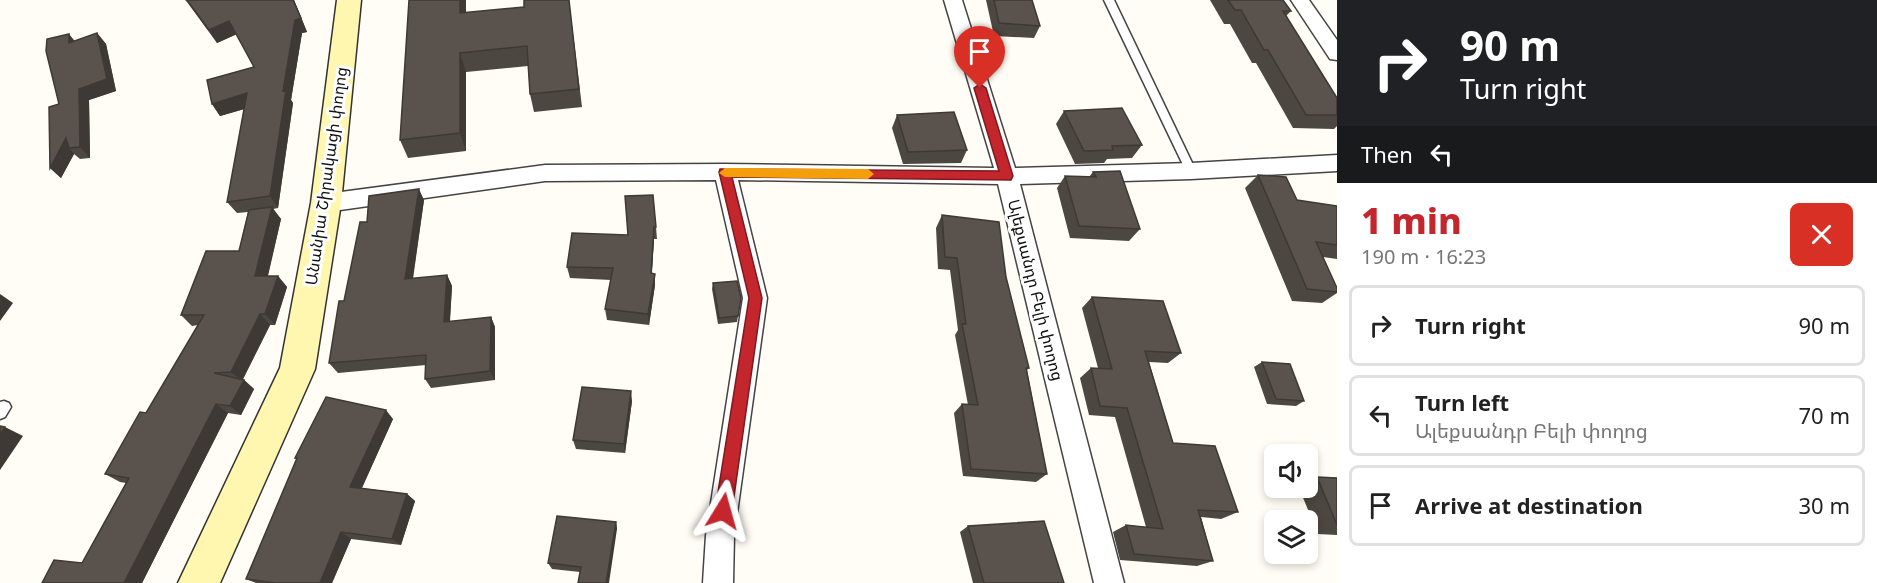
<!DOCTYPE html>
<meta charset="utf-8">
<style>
body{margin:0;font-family:Georgia,"Noto Sans Armenian",serif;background:#f2f2f2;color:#222;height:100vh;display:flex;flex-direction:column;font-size:22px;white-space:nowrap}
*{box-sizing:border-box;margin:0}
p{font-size:20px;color:#767676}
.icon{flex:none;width:33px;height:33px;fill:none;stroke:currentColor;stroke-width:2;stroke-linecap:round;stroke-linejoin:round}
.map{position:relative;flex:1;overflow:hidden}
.side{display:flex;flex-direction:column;background:#fff;width:540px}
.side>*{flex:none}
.guide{background:#202124;color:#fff;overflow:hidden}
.tools{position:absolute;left:1264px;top:444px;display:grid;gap:12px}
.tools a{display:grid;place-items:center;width:54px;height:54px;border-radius:9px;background:#fff;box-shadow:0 3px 9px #0003;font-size:30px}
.pin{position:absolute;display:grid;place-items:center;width:51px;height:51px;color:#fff;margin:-62px -26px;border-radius:50% 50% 50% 0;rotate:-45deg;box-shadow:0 0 6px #0007}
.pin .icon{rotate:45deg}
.me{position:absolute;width:66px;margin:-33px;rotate:8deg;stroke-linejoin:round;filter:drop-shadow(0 0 4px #0008)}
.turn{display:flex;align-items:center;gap:21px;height:126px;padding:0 24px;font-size:27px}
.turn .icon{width:78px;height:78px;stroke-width:2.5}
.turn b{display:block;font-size:42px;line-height:51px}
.then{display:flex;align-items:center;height:57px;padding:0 24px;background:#0003;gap:12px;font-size:22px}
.round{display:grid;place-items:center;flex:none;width:63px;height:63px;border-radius:9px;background:#f2f2f2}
.head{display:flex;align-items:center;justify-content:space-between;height:102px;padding:0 24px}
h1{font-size:36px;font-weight:800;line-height:45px;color:#c4262e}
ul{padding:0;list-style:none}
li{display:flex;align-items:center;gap:18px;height:81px;margin:0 12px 9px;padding:0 12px;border:3px solid #e0e0e0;border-radius:9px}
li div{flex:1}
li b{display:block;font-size:22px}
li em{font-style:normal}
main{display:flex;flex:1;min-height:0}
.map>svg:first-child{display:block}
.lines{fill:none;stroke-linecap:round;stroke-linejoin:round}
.service-casing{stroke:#444;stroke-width:3}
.minor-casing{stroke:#444;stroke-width:3}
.secondary-casing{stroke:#333;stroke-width:3}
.service{fill:#fff;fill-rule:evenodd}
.minor{fill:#fff;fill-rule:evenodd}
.secondary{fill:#fff6b0;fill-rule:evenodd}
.wall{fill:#4d4742}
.shaded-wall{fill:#3f3936}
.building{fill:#5a524d;stroke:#3f3936;stroke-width:1.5}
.route{fill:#c4262e;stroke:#7f191e;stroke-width:1.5}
.slow{fill:#f59e0b}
.labels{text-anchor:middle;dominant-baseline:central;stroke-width:6;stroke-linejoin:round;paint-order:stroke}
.street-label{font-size:16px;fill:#111;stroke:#fff}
</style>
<main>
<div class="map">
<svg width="1337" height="583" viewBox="0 0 1337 583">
<rect width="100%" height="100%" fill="#fffdf5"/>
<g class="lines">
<!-- service casing -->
<g class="service-casing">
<path id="service" d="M1104,0h10l82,171 -1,3 -4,1 -5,-4z
M4,401l5,2 2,4 -6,10 -5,2v-17z"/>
</g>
<!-- minor casing -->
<g class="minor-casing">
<path id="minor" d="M944,0h18l53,168 176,-5 146,-8v16l-146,8 -171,5 104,399h-30l-96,-399 -260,-4 29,118 -33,237 -1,48h-30l3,-48 37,-237 -27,-118 -171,1 -219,31 -8,-3 -3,-6 3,-6 8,-3 219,-29 180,-1 269,4z
M1291,0h18l28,40v20l-7,-1z"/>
</g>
<!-- secondary casing -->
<g class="secondary-casing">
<path id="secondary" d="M337,0h24l-20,203 -26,166 -95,214h-42l102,-215 31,-165z"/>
</g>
<!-- service -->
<use href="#service" class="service"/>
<!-- minor -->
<use href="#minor" class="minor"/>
<!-- secondary -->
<use href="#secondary" class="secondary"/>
</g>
<!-- wall -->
<path class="wall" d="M185,0h109l13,32 -5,1 -11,67 2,3 -15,105 -5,1 8,10 -13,57h10l9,11 -12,38h-5l-27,54 11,10 -13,26 -13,-2 -86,170h-100l40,-20 44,-80 -6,-1 -15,-8 41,-61 52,-88 -6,1 -11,-11 58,-64 9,-39 -11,1 -10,-11 17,-93 -24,7 -8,-12 42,-37 -17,-33 -20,9 -30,-41z
M466,0v13l58,-6 45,-7 13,107 -48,5 -4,-18 -2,-28 -62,6v79l-58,7 -8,-18z
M986,0h46l8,26 -6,12 -40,-2z
M1210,0h73l8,11 -5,5 51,82v28l-3,3 -41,-1 -37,-65h-4l-22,-39h-6z
M97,33l9,11 10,47 -27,9 1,58 -10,1 -6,-5 -13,24 -11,-10 9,-64 16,-63z
M1064,111l78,34 -10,13 -25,1 -3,4 -29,1 -19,-40z
M897,115l70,35 -6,13 -58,1 -11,-36z
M1093,172l47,57 -11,12 -59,-3 -13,-50 8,-12 24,1z
M1258,175l39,25 40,6v53l-14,-2 14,31v5l-15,10 -30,-2 -47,-113z
M424,200l-11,79 34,-4 5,11 -2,36 41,-5 4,10v53l-64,8 -6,-9 1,-14 -88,8 -9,-10 15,-62 23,-79z
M942,215l64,62 23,91 -2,2 20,104 -11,8 -73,-6 -9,-63 8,-9 6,1 -13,-70 3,-5 -8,-60 -12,-1 -2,-41z
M656,227l1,12h-3l-2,34 3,1v11l-6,40 -42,-5 -2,-11 6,-29 -41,-2 -3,-11 61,-32z
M713,283l28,15 -4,24 -19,2 -6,-35z
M1092,297l89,56 -13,10 -19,-1 24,81 65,69 -17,7 -20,-2 12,44 -16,5 -77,-6 -7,-28 13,-7 20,2 -31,-110 -26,-2 -9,-37 11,-10h7l-16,-60z
M1262,362l42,39 -8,5 -29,-2 -13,-37z
M632,401l-7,52 -49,-4 -3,-9z
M393,419l-31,69 45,6 8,7 -14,44 -50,-6 -19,44h-76l-10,-4 51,-120 -2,-1z
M1317,477l20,1v57l-19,-1 -19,-46h9v-7z
M616,522l1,7 -37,43 -28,-3 -4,-6z
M968,526l96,57h-91l-13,-51z"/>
<!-- shaded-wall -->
<path class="shaded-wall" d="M293,0h1l13,32 -5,1 -11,67 2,3 -15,105 -8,-12 13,-105z
M460,0h6v32l-6,-19z
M229,21l8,13 -20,9 -8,-13z
M97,33l9,11 10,47 -27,9 1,58 -10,-11 -1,-58z
M69,34l9,11 -9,-2z
M460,53l6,19v79l-6,-18z
M247,93l8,13 -35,10 -8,-12z
M66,138l3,10 5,6 -13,24 -11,-10z
M419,189l5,11 -13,90 -6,-11z
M272,207l9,12 -16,68 -10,-11z
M654,227v12l-3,46v-12z
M655,274v11l-6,40 -1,-11z
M447,275l5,11 -3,46 -5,-10z
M278,276l9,11 -12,38 -10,-11z
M0,294l13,9 -13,18z
M260,314l10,11 -28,56 -11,-9z
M491,317l4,10v53l-5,-9z
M244,380l10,9 -13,26 -11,-9z
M631,391l1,10 -7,52 -1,-9z
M216,404l12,9 -86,170h-18z
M386,410l7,9 -34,75 -9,-7z
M5,427l18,9 -23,34v-35z
M407,494l8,7 -14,44 -9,-6z
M616,522l1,7 -8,54h-3z
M341,532l10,7 -19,44h-12z"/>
<!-- building -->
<path class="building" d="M187,0h106l8,18 -6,2 -12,71 3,-1 -16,106 -43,6 20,-109 -35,11 -5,-24 47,-13 -25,-46 -20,9z
M409,0h51v13l64,-6v-7h45l10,89 -49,5 -3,-48 -67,7v80l-60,7z
M994,0h38l8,26 -41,-3z
M1228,0h55l8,11h-8l54,87v17h-31l-38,-65h-4l-23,-40h-6z
M97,33l10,46 -28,10 1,58 -11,1 -3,-10 -16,30 -1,-61 10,-3 -13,-53 1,-12 22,-5v9z
M1122,108l20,37 -30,1 1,4 -29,1 -20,-40z
M954,112l13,38 -59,2 -11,-37z
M1120,171l20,58 -61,-3 -14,-50 31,1 -3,-5z
M1258,175l28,2 11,23 40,6v39l-21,-3 21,46v4l-30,-3z
M419,189l-14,90 42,-4 -3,47 47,-5 -1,54 -65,8 1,-24 -97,8 10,-62h5l16,-79h7l2,-26z
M653,195l3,32h-2l-3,46 4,1 -7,40 -43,-5 8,-41 -46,-1 5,-34 56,2 -3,-39z
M272,207l-17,69h23l-13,38h-5l-29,58 -17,1 30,7 -14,26 -14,-2 -92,179h-82l12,-23 28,3 47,-85 -24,-4 35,-62 6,1 58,-98h-23l25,-64h33l10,-41z
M942,215l57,7 7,55 23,91h-3l21,106 -76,-5 -9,-65 16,1 -16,-81h4l-9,-66 -12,-1z
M737,281l4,17 -3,18 -19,2 -6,-35z
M1092,297l71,4 18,52 -36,-2 28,92 42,3 23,66 -40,-2 15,51 -79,-7 -8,-29 37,4 -36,-121 -27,-2 -9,-38 21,1z
M1262,362l28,2 14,37 -28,-2z
M582,387l49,4 -7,53 -51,-4z
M326,397l60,13 -36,77 57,7 -15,45 -51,-7 -21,51h-45l-29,-4 51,-121h-2z
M0,426l5,1 -5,8z
M1317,477l20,1v47z
M557,516l59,6 -10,61h-28l3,-16 -33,-4z
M1044,521l20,62h-80l-16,-57z"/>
<!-- route -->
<path class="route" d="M980,84l6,4 27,88 -2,4 -279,-3 30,121 -30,213 -3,6 -6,2 -5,-2 -3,-6 34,-213 -30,-126 1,-3 279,2 -25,-83z"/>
<!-- slow -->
<path class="slow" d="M725,168l143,1 6,5 -6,5 -143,-2 -6,-4z"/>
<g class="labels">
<!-- street labels -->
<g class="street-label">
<text transform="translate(326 176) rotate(-82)">Անանիա Շիրակացի փողոց</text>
<text transform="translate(1036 290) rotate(76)">Ալեքսանդր Բելի փողոց</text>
</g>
</g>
</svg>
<div class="tools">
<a><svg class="icon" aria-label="sound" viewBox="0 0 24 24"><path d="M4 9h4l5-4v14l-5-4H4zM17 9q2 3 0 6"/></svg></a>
<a><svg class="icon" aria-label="layers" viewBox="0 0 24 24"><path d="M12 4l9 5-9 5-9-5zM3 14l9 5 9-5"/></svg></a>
</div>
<div class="pin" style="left:980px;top:88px;background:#d93025"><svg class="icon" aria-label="arrive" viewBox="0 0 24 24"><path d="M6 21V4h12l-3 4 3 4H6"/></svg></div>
<svg class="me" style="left:723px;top:511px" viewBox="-20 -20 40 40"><path d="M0-17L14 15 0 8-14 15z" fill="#c4262e" stroke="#fff" stroke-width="4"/></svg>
</div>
<section class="side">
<div class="guide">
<div class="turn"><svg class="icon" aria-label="right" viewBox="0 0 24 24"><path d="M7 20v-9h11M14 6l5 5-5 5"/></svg><div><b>90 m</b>Turn right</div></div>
<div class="then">Then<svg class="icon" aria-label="left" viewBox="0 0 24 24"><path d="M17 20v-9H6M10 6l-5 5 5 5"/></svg></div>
</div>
<div class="head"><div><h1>1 min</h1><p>190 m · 16:23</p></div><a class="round" style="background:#d93025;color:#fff"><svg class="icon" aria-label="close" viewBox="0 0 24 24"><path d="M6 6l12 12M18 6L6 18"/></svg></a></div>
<ul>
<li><svg class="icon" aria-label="right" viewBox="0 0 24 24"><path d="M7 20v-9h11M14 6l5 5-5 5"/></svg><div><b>Turn right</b></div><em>90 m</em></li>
<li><svg class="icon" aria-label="left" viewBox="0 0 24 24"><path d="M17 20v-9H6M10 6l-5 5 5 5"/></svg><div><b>Turn left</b><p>Ալեքսանդր Բելի փողոց</p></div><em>70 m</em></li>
<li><svg class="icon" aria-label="arrive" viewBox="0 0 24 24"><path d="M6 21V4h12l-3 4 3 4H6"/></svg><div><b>Arrive at destination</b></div><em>30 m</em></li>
</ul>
</section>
</main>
